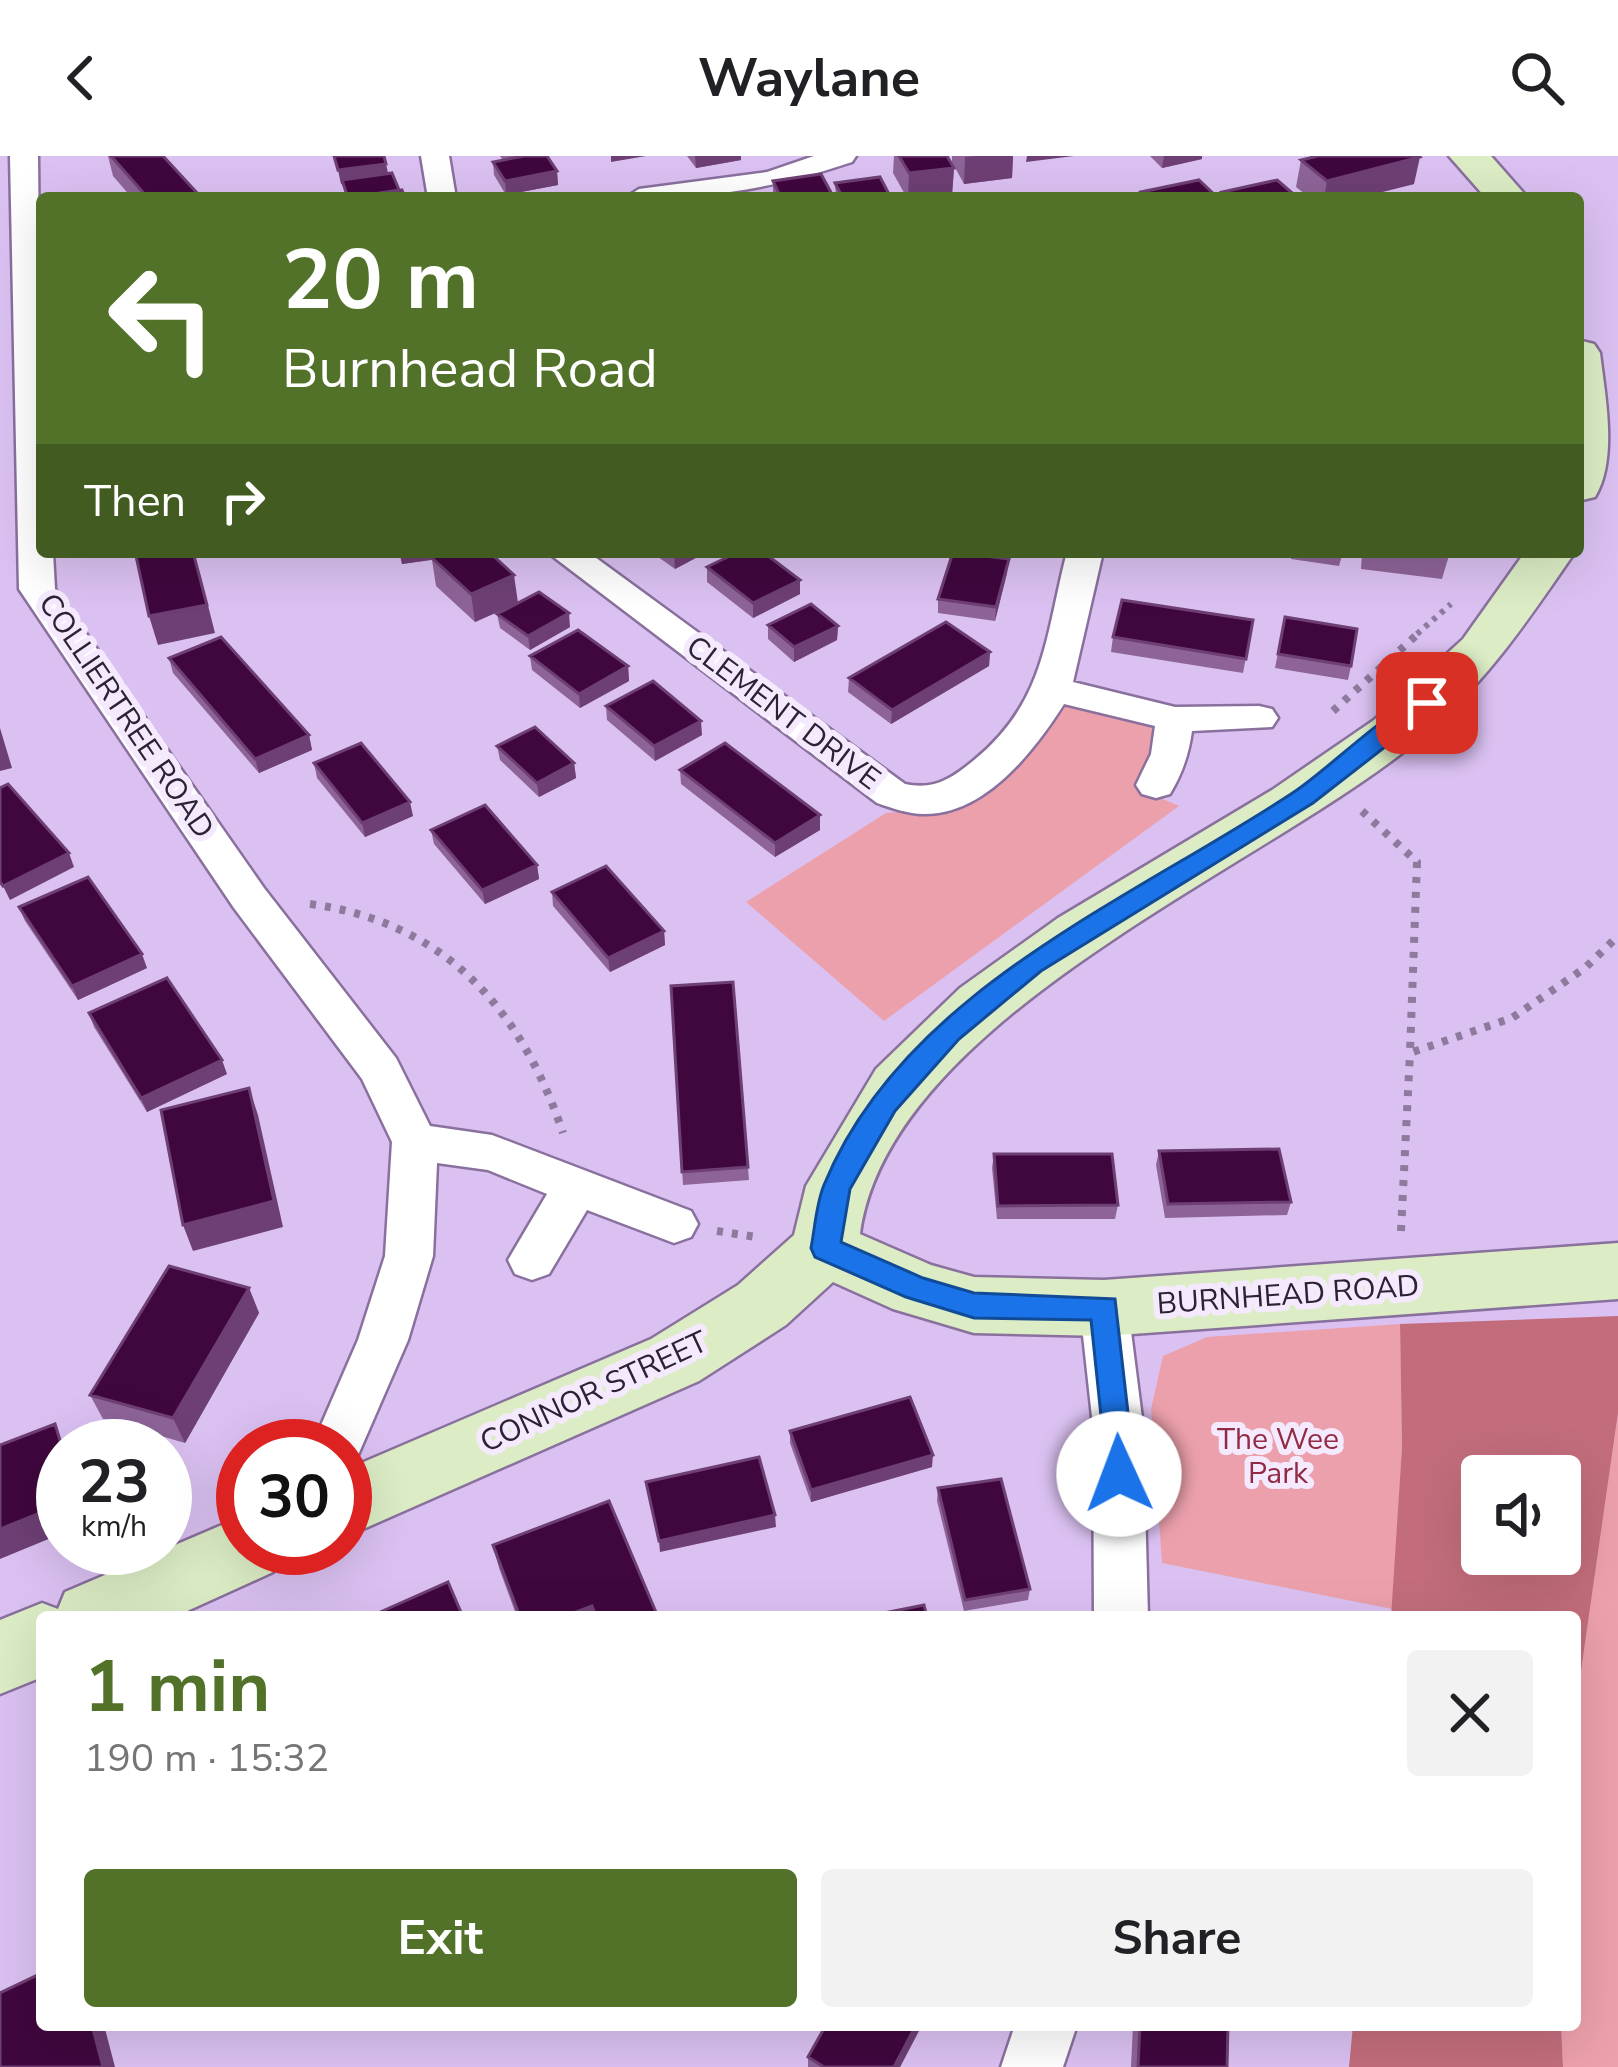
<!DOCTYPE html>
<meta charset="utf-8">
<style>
body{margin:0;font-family:"Nunito Sans",sans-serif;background:#f2f2f2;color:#202124;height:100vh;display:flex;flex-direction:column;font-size:45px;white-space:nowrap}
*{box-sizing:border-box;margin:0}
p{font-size:39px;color:#757577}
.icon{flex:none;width:66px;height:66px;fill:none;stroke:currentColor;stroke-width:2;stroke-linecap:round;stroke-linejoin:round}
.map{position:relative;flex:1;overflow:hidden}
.drawer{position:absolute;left:36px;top:1455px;width:1545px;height:420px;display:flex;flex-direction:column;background:#fff;border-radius:12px;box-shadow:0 12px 48px #0002}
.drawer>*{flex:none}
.hud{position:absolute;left:36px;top:36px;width:1548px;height:366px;border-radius:12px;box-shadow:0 12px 48px #0002;background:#527229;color:#fff;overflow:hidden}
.fabs{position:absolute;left:1461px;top:1299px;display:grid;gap:24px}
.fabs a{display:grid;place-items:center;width:120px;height:120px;border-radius:12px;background:#fff;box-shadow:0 12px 48px #0002;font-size:60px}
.speed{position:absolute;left:36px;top:1263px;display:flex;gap:24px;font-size:60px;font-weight:700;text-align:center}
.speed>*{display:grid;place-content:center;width:156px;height:156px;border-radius:50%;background:#fff;box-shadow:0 12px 48px #0002;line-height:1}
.speed small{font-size:30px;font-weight:400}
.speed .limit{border:18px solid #d22;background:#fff;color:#111}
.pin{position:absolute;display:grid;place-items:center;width:102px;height:102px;color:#fff;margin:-51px;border-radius:24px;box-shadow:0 6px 18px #0006}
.me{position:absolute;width:132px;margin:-66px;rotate:358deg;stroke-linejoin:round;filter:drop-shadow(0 0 9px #0008)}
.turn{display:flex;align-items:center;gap:42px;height:252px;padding:0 48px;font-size:54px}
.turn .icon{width:156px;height:156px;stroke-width:2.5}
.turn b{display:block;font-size:84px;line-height:102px}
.then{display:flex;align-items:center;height:114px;padding:0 48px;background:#0003;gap:24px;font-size:45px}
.round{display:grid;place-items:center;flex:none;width:126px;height:126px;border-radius:12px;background:#f2f2f2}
.overview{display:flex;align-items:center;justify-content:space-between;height:204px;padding:0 48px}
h1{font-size:72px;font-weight:700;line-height:90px;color:#527229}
.primary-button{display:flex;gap:24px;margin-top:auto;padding:24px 48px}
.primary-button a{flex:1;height:138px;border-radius:12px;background:#527229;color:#fff;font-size:48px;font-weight:700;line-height:138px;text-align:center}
.primary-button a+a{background:#f2f2f2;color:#202124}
header{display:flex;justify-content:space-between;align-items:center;height:156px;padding:0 48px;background:#fff;font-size:54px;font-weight:700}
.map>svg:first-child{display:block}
.green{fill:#eca0ac}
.forest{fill:#c36d7c;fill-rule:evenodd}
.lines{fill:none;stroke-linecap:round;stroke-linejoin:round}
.street-casing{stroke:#89709d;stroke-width:5}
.secondary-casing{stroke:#89709d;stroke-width:5}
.path-far1{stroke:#8d7a9d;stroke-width:6;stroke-dasharray:4.5 6;stroke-linecap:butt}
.path{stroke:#8d7a9d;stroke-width:8;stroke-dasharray:6 9;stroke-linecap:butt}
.street{fill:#fff;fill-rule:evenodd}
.secondary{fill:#dcedc5;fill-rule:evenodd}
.wall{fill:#8e6498}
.shaded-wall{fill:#6e3f74}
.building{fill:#40073e;stroke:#6e3f74;stroke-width:3}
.route{fill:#1a73e8;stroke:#114b97;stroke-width:3}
.labels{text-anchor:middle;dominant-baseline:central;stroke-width:12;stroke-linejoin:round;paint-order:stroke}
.street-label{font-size:30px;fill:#2c2234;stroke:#f4e9fd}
.park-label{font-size:30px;fill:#922a44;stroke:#f4e9fd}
</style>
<header><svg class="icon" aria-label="back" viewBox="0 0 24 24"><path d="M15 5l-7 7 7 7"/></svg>Waylane<svg class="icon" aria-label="search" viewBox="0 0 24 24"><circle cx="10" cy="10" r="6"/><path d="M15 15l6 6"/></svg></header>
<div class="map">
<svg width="1618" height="1911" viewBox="0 0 1618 1911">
<rect width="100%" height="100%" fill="#dbc1f2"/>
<!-- green -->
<path class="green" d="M1060,543l109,26 -6,29 -26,34 42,18 -295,215 -138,-119 140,-89 36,-3z
M1400,1168l2,123 -10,162 -230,-46 -11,-154 12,-53 44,-19z
M1618,1257v654h-55l-2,-42h14v-312z"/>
<!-- forest -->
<path class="forest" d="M1618,1160v97l-43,300v-96h-184l11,-170 -2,-123zM1482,1320h78v78h-78z
M1353,1869h208l2,42h-214z"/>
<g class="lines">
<!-- street casing -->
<g class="street-casing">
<path id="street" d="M10,0h28l4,396h11l2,37 209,299 132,170 34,68 62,9 199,76 7,13 -7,13 -17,6 -87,-33 -38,64 -17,6 -17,-6 -7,-14 39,-66 -59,-24 -51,-7 -4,93 -25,84 -53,122 -10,4v-20h-33l46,-106 27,-84 7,-114 -30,-63 -128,-171 -215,-319z
M421,0h28l7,42h-28z
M814,0h42l-4,6c-84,28 -139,36 -227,36l14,-9 128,-17z
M547,396h41l317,232c29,6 46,-5 68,-23 73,-59 72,-125 94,-209h36l-30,130 102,25 84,-1 13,3 6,9 -6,9 -80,4c-3,23 -10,43 -22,63l-14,4 -14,-4 -6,-9 15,-31 4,-28 -91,-22c-29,46 -79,111 -140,110 -16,0 -32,-6 -47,-11z
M1104,1132l17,6 7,14 15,118 5,191h-54l-1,-191 -13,-118 7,-14z
M1015,1869h62l-14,42h-62z"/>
</g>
<!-- secondary casing -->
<g class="secondary-casing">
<path id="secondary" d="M1449,0h42l37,42h-42z
M1578,184l16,4 6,9c5,42 18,106 -5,144l-17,4z
M1525,396h50c-51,74 -93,137 -164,194 -155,125 -522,274 -551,488l71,31 43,12 130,3 514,-37v56l-514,37 -130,-3 -81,-24 -60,-27 -47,43 -87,56 -354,156v-67l306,-131 87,-54 56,-50 12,-49 70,-117 84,-81 98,-70 214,-128 102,-70 89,-81z
M243,1360v32h41l-11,24 -99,45h-132v60l-42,17v-74l42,-17 16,6 7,-17z"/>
</g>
<!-- path-far1 -->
<path class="path-far1" d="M1417,478l34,-30"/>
<!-- path -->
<path class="path" d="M1333,555l88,-80
M1362,655l55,51 -7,191 102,-35 73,-50 33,-32
M310,748c134,18 211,104 253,229
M717,1075l39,6
M1401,1075l9,-178"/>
<!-- street -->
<use href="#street" class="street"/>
<!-- secondary -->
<use href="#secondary" class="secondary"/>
</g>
<!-- wall -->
<path class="wall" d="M108,0h55l36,42h-67l-19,-22z
M500,0h47l10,15 1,14 -52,10 -12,-20 -1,-13 10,-2z
M687,0h54v4l-45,8z
M894,0h53l7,12 -2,27 -45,3 -14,-25z
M952,0h61l-1,22 -48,6 -12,-22z
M1150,0h52v3l-40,9z
M1301,4l113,24 -56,14h-48l-14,-11z
M773,25l61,17h-61z
M835,27l56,15h-55z
M399,396h90l29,51 -43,19 -39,-36 -4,-26 -30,4z
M651,396h56l-32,17z
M1292,396h51l-4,14 -48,-7z
M1362,396h88l-8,27 -81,-10z
M707,411l93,27 -47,24 -46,-36z
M1007,417l-12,48 -57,-8v-14z
M497,458l73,13 -40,23 -30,-22z
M1285,461l66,49 -3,14 -73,-12z
M1253,464l-10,53 -132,-21 2,-15z
M768,469l70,1 -1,14 -43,22 -26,-23z
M990,496l-1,14 -98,58 -43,-32 1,-14z
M530,500l98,10 1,15 -49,27 -48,-38z
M169,502l140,77 3,15 -53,23 -86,-100z
M606,550l96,29 -47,26 -48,-41z
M497,590l77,17 2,15 -37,19 -39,-37z
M314,607l99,53 -48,21 -48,-59z
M680,614l140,60 -45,27 -94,-73z
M431,674l106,35 2,14 -54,25 -51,-60z
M552,736l112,39 1,14 -55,27 -57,-66z
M19,751l128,61 -69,32 -53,-79z
M733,826l16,198 -66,5 -12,-199z
M89,857l138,61 -80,38 -53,-85z
M1159,995l132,51 -4,13 -122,3 -9,-53z
M994,998l124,51 -3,14h-118l-5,-51z
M249,1132l10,25 -74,130 -82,-24 -13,-24z
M790,1275l142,36 -121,35 -21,-59z
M938,1332l92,101 -2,11 -64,11 -27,-110z
M493,1389l165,72h-141l-18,-49z
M922,1869l-22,42h-92v-10z
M1133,1869h95l-1,42h-96z"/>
<!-- shaded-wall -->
<path class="shaded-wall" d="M611,0h35l-35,6z
M695,0h46v4l-45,8z
M975,0h38l-1,22 -48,6 1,-27z
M1027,0h47l-48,6z
M1164,0h38v3l-40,9z
M1420,1l-6,27 -56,14h-34l3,-17z
M386,8l3,13 -48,7 -3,-14z
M954,12l-2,27 -44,3 1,-25z
M557,15l1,14 -52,10 -1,-14z
M400,396h55l1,4 -54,8z
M679,396h28l-32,17 -1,-14z
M1009,403l-2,14 -12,48 1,-14z
M200,418l15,59 -57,12 -9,-29z
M514,419l4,28 -43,19 -4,-28z
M800,424v14l-47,24v-15z
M569,457l1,14 -40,23 -2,-14z
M838,470l-1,14 -43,22v-15z
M990,496l-1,14 -98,58 1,-14z
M628,510l1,15 -49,27 -1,-14z
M701,565l1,14 -47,26 -1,-15z
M0,572l12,40 -12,3z
M309,579l3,15 -53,23 -4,-14z
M574,607l2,15 -37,19 -2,-14z
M410,646l3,14 -48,21 -3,-14z
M820,659v15l-45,27v-14z
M69,697l5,14 -64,33 -7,-14z
M537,709l2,14 -54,25 -3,-14z
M664,775l1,14 -55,27 -2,-14z
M142,798l5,14 -69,32 -6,-14z
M222,904l5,14 -80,38 -6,-14z
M249,932l9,27 25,112 -90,24 -10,-26z
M249,1132l10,25 -74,130 -12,-25z
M933,1299l-1,12 -121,35v-12z
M63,1348v29l-63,26v-30z
M775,1359l1,12 -116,25 -1,-11z
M592,1450l2,11h-31z
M92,1869h12l11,42h-12z
M916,1869h6l-22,42h-6z"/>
<!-- building -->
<path class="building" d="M111,0h52l35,38 -15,4h-35z
M334,0h50l2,8 -48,6z
M524,0h23l10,15 -52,10 -12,-19z
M899,0h48l7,12 -45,5z
M1318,0h101l1,1 -93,24 -26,-21z
M392,17l7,17 -51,8 -6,-18z
M821,18l13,24h-53l-8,-17z
M880,21l11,21h-48l-8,-15z
M1199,24l19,18h-71l-6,-6z
M1277,24l21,18h-69l-7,-6z
M402,34l3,8h-57z
M696,38l2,4h-36z
M1118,38l5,4h-26z
M158,396h35l14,53 -58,11 -13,-60z
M444,396h45l25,23 -43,19 -40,-37z
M738,396h25l37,28 -47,23 -46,-36z
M953,396l56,7 -13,48 -58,-8z
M539,436l30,21 -41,23 -31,-22z
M1122,444l131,20 -7,39 -133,-22z
M811,448l27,22 -44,21 -26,-22z
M1285,461l72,12 -6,37 -73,-12z
M946,466l44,30 -98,58 -43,-32z
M578,474l50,36 -49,28 -49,-38z
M221,481l88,98 -54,24 -86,-101z
M653,525l48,40 -47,25 -48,-40z
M535,571l39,36 -37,20 -40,-37z
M361,587l49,59 -48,21 -48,-60z
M725,587l95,72 -45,28 -95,-73z
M8,628l61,69 -66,33 -3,-4v-94z
M485,649l52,60 -55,25 -51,-60z
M606,710l58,65 -56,27 -56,-66z
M88,721l54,77 -70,32 -53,-79z
M167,822l55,82 -81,38 -52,-85z
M733,826l15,185 -66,5 -11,-186z
M249,932l25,113 -91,24 -22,-115z
M1279,993l12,53 -123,2 -9,-53z
M994,998h118l6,51 -120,1z
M169,1110l80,22 -76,130 -83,-23z
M910,1241l23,58 -122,35 -21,-59z
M55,1268l8,26v54l-63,25v-84z
M759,1301l16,58 -116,26 -13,-59z
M1001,1323l29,110 -65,11 -27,-112z
M609,1345l49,116h-62l-4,-11 -29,11h-43l-27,-72z
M448,1426l15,35h-94z
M924,1449l3,12h-63z
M42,1817v52h50l11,42h-103v-74z
M826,1869h90l-22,42h-70l-16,-10z
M1140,1869h88l-1,42h-89z"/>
<!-- route -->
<path class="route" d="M1427,539l8,2v11l-122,95 -272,168 -82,68 -64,72 -45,78 -9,53 82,36 51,15 141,6 20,175 -5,9 -11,4 -11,-4 -17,-163 -117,-2 -68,-21 -91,-40 -4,-9c4,-20 5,-44 13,-63 79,-194 307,-285 470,-393 36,-24 96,-85 133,-97z"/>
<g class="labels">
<!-- street labels -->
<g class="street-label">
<text transform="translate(783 557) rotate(37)">CLEMENT DRIVE</text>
<text transform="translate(126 560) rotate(56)">COLLIERTREE ROAD</text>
<text transform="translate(1288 1139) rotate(-4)">BURNHEAD ROAD</text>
<text transform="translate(594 1236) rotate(-25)">CONNOR STREET</text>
</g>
<!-- park labels -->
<g class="park-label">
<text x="1278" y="1283">The Wee<tspan x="1278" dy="34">Park</tspan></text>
</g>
</g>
</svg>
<div class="fabs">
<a><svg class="icon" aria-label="sound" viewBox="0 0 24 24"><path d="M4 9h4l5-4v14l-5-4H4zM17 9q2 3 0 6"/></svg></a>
</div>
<div class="speed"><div>23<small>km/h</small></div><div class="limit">30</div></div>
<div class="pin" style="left:1427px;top:547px;background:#d93025"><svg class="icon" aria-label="arrive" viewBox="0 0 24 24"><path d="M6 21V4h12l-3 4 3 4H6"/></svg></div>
<svg class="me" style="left:1119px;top:1318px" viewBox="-20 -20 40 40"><circle r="19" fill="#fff"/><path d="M0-13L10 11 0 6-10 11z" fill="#1a73e8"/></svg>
<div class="hud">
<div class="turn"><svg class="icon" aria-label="left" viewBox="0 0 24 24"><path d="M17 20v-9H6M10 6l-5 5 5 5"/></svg><div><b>20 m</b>Burnhead Road</div></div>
<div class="then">Then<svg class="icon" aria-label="right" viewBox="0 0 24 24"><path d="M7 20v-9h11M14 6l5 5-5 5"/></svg></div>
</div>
<section class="drawer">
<div class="overview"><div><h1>1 min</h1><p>190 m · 15:32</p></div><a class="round"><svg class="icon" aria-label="close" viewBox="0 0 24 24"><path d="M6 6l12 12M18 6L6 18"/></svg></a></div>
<div class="primary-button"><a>Exit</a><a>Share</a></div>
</section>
</div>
